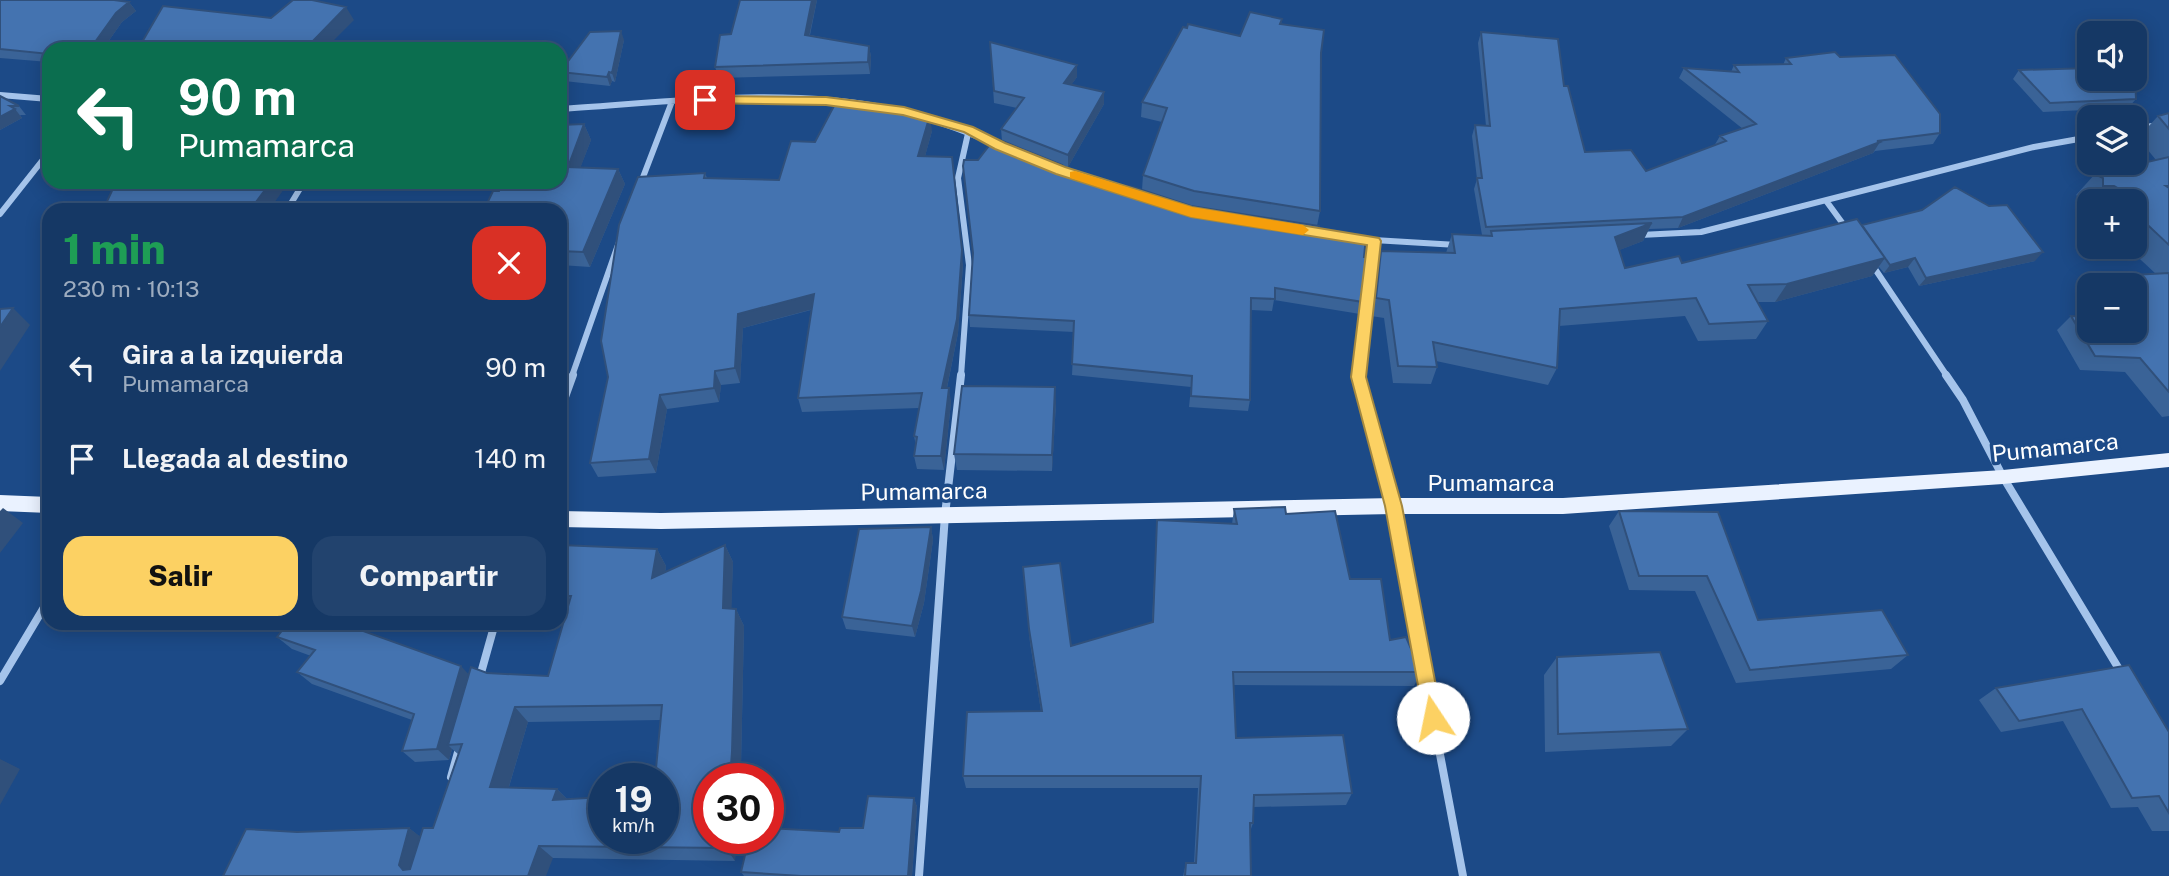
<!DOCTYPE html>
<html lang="es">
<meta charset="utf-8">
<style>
body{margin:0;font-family:"Public Sans",sans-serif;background:#22436e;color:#f1f3f6;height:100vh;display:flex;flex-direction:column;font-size:26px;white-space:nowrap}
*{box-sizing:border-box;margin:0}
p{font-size:23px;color:#9dacbf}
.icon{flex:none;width:38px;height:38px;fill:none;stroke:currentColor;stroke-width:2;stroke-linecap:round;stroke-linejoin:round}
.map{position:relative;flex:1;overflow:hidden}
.side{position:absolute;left:42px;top:203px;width:525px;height:427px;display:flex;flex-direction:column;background:#153865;border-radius:21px;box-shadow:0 4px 18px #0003,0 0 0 2px #345279}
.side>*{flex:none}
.banner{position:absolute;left:42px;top:42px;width:525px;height:147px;border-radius:21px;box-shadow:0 4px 18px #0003,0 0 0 2px #345279;background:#0b6e4f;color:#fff;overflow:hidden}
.buttons{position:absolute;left:2077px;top:21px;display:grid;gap:14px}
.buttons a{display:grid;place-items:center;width:70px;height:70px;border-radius:14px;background:#153865;box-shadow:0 4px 18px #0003,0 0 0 2px #345279;font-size:35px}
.speed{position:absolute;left:588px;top:763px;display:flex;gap:14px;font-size:35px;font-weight:700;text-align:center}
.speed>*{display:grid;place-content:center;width:91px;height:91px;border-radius:50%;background:#153865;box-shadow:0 4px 18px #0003,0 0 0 2px #345279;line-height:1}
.speed small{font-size:18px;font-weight:400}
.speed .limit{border:10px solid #d22;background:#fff;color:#111}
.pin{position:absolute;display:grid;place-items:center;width:60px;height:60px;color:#fff;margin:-30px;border-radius:14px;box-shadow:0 4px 10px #0006}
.me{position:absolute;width:77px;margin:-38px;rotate:349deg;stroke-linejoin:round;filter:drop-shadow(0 0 5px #0008)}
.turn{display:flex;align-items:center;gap:24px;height:147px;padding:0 21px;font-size:32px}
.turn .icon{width:91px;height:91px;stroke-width:2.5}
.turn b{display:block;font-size:49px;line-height:60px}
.round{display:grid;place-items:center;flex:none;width:74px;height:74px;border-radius:21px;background:#22436e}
.head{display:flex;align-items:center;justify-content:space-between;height:119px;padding:0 21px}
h1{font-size:42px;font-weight:800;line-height:52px;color:#1e9e55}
.primary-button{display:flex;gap:14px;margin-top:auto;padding:14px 21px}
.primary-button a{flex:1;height:80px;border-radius:21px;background:#fcd163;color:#111;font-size:28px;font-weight:800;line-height:80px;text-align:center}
.primary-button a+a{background:#22436e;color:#f1f3f6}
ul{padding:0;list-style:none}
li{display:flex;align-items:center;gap:21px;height:91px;padding:0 21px}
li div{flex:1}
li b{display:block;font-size:26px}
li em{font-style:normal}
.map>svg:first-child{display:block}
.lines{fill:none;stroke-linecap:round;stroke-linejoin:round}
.street-far1{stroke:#a5c4eb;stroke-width:6}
.street{stroke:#a5c4eb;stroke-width:8}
.primary{fill:#eaf2ff;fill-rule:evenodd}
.wall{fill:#3a6397;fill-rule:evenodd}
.shaded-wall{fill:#30507b}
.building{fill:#4473b0;stroke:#30507b;stroke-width:2;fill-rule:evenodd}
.route{fill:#fcd163;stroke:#a48840;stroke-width:2}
.slow{fill:#f59e0b}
.labels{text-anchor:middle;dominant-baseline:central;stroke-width:7;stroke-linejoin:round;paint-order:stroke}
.street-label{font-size:23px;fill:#fff;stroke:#1c4a87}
</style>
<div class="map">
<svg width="2169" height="876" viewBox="0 0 2169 876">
<rect width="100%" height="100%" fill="#1c4a87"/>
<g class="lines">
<!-- street-far1 -->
<path class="street-far1" d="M0,95l49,4
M560,109c110,-7 228,-23 337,1 35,8 68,21 101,35
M2135,129l34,-6
M1054,168l39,13
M640,185l31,-81
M1827,202l19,26
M287,210l17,-28
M0,214l49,-62
M1640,235l61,-3 333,-85 56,-10
M1357,239l100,6
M1871,263l76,113
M572,376l47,-134
M961,376l8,-111 -11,-87 11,-49
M1358,376l16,-135"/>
<!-- street -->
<path class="street" d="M1358,375l35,131 70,370
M1946,375l17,25 40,77 119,197
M560,411l13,-36
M479,680l16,-57
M0,681l49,-82
M451,777l9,-32
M919,876l26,-361 16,-140"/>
<!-- primary -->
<path class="primary" d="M2169,453v14l-166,17 -440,30h-170l-732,15 -101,-2v-16l101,2 732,-15h170l440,-28z
M0,495l49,2v16l-49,-2z"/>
</g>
<!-- wall -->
<path class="wall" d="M0,0l129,2 7,9 -14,11 -19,27h-54v13l-49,-4z
M817,0l-7,35 59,11 2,11 -1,17 -151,4 -4,-11 16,-33z
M1282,19l-1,5 40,29 -1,158 -3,15 2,4 45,27 -1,45 -3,12 -86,-14 -2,11 -21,-1 -1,90 -2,11 -59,-4 2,-20 -119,-12 2,-43 -104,-5 -1,-12 93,-141 80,16 1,-15 19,-53 -21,-5 1,-15 98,-66z
M1481,32l83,54 21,66 61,19 68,-25 6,-10 23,-7 -64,-51 5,-10 47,4 3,-7h49l3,-7 54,-1 100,76 -7,11 -58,7 -2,2 -195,75 -29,1 -6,12 -24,9 6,18 57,-5 180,-37 173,35 -116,25 -11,-19 -24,6 -5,-6 -7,9 -97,26h-17l10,19 -12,18 -58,2 -13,-25 -126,10 -2,42 -9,17 -112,-24 1,6 -6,17 -38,-1 -9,-65 -13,-2 5,-47 5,-18 65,2 6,-19 30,1 -8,-46 3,-10 -5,-43 3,-11 11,1 -8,-83z
M624,40l-9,42 -3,-1 -2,5 -46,-5 -4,-9z
M990,42l87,23v12l-6,8 33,19 -36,63 -66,-26 -1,-12 16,-21 -23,-5z
M2019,70l117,29 -8,9 -85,4 -30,-33z
M0,96l19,10 7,9h-6l2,3 -22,12z
M2169,113v160l-6,1 6,-1v143l-7,1 -37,-45 -45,-2 -23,-40 14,-14 64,15v-46h-45v17l-9,-11 13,-14 62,-3 -29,-27h8v-46h-45v6h-6l-1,-7 -7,-5 19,-21 61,-14 -18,-22 20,-22z
M584,124l7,16 -11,28 38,1 7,15 -35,83 -30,-2v-55l-61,-19z
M932,131l-7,25 38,109 -5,68 -11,55 4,14 -7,68 -27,-1 -3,-13 2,-10 -2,-10 5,-28 -117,4 -4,-14 13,-88 -68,18 -3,55 -19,2 -2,17 -52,7 -11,64 -58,4 -8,-14 115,-290 2,5 72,2 36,-38z
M1056,403l-4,68 -95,-1 -3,-16z
M1234,509l52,5 64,65 40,61 31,32 -7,14 -180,-1 2,53 116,55 -6,12 -92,2 -1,16 -3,9 1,44h-68l3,-13h8l4,-75h-232l-3,-12 78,-65 -11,-68 -7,-76 48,79 81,-23 5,-103 75,4z
M1619,511l99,1 40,108 150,35 -17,14 -155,14 -41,-92 -66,-1 -20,-64z
M931,527l2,13 -9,63 -9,34 -69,-8 -4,-12z
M560,545l97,4 9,17 -1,6 60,-27 8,17 -2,47h5l8,17 -3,140 -1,13h-31v59h27l-1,23 -182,-3 -256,-26 112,-4 11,9 13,-9 25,-74 -6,-5 -3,11 -34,2 -13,-11 10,-31 -100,-36 -15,-12 14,-16 -19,-7 -15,-12 191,37 19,-1 61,3 18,-64h-6zM661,720l2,118 -96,-39 -10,-10 -48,-2 19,-65z
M1557,657l131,72 -17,17 -126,6 -1,-77z
M2129,665l40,67v99h-17l-14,-24 -27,1 -48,-87 -62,11 -22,-32 17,-12z
M914,798l3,9 -5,69h-168l-3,-4 98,-40 24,-4z"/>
<!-- shaded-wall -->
<path class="shaded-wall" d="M812,0h5l-10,46 -2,-11z
M129,2l7,9 -14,11 -19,27h-13l26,-36z
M346,7l8,13 -29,29 -15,-5z
M621,31l3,9 -9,42 -3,-9z
M869,46l2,11 -1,17 -2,-12z
M1077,65v12l-13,18v-12z
M609,72l3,9 -2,5 -3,-9z
M1104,92v12l-36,63v-12z
M15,109l7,9 -22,12v-13z
M930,115l2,16 -11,40 -3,-15z
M584,124l7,16 -16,42 -7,-15z
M1880,142l-7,11 -195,75 5,-11z
M952,157l11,108 -5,68 -14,69 -2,-14z
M1062,165v12l-5,-4z
M618,169l7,15 -35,83 -7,-15z
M271,182h18l-20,28h-19z
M1652,223l-9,18 -36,14 8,-18z
M2043,252l-8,9 -116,25 7,-8z
M1885,258l-13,18 -97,26 12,-18z
M1915,258l-7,9 -24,6 6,-8z
M814,294l3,14 -74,20 -3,55 -5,-15 3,-54z
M13,308l17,17 -30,46v-44z
M715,371l6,14 -2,17 -5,-14z
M1055,387l1,16 -4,68v-16z
M949,388l2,14 -7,68 -3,-14z
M660,395l7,14 -11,64 -7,-14z
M3,508l20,15 -23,30v-42z
M931,527l2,13 -9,63 -9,34 -3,-11z
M725,545l8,17 -2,62 -8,-16z
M657,549l9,17 -4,28 -10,-16z
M736,609l8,17 -3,140 -1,13h-10z
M461,666l11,12 -24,67 4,4 -3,11 -12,-11z
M515,707l13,15 -23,78 -15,-13z
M0,759l20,10 -20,36z
M557,789l13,13 -17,-2z
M914,798l3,9 -5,69h-4z
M409,828l17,13 -9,35 -14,-6 -4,-5z
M726,838h10l-1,23 -9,-13z
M539,846l14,12 -7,18h-18z"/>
<!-- building -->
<path class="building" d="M0,0h114l15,2 -13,11 -26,36 -35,-1 -6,1v5l-49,-5z
M293,0h19l34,7 -36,37 33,4v1h-205l25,-43 108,12z
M740,0h72l-7,35 64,11 -1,16 -153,5 5,-32 11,-1z
M1250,12l32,7 -2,5 44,6 -3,23 -1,158 -126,-20 -51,-16 24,-67 -25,-6 41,-75 4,1 1,-4 52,12z
M621,31l-9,42 -3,-1 -2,5 -47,-5 30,-40z
M1481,32l77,7 6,47h4l17,66 46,-2 15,21 80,-30 -6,-5 36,-12 -72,-56 55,4 -5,-7 57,-1 -5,-6 49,-6 5,5 55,-2 45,59v19l-63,8 3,1 -197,75 -197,10 -9,-49h5l-7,-53 15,1z
M990,42l87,23 -13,18 40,9 -36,63 -67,-26 23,-31 -30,-7z
M2090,68v11h45v-2l1,22 -86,4 -31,-33z
M0,96l19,10h-9l5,3 -15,8z
M835,104l95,11 -12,41 34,1 10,93 -5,69 -15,69h7l-8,68h-27l3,-19 -3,-1 8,-43 -124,5 16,-104 -76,20 -3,54 -20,3 -1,17 -54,7 -11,64 -59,4 18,-86 -7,-36 18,-116 19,-48 67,-4 -1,5 75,2 12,-39 24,1z
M2169,113v16l-11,-13z
M584,124l-16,43 50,2 -35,83 -23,-1v-41h-76l9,-19h6l4,-9h57v-57z
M995,138l67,27 -5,8 76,14 58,19 128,20v4l47,7 -2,20h4l-5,45 -88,-14v11l-24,-1 -1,102 -59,-4 1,-20 -120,-12 2,-43 -105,-6 4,-62 -10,-87 1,-6h14z
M2169,157v29h-3l3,2v57l-34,-32v-12h-12l-12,-11h10l-7,-4h-11v-8l-8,-4z
M116,182h155l-21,28h-147z
M1955,187l34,19 18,-1 36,47 -117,26 -11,-20 -25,7 -28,-40 60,-15z
M1857,219l28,39 -98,26 -39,1 20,36 -59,3 -13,-26 -136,11 -3,59 -124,-26 4,25 -39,-1 -9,-66 -13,-2 5,-47 74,2 -3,-19 40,2 -1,-5 161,-8 -37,14 10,31 54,-12 3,7z
M2169,273v119l-29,-34 -45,-2 -24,-40 19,1v14h45v-46h-34l-7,-8z
M13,308l-13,19v-18z
M962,386l93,1 -3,68 -98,-1z
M1285,507l1,7 49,-3 15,68h31l9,61 16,-3 15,35h-188l3,66 107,-3 9,58 -98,2 -1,28h-3l1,53h-66l1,-13h10l5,-87h-238l4,-64 75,-1 -13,-82 -6,-62 37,-4 11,83 82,-24 4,-102 80,4 -3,-15z
M1619,511l99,1 40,108 124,-10 26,45 -158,15 -43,-94h-68z
M931,527l-10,64 -9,35 -70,-9 17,-88z
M560,545l97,4 -5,29 73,-33 -2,63 13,1 -4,143 -2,27h-21v59h17v10l-187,-2 -11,30h-305l23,-47 51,3 112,-4 -10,37 4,5 7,-1 13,-41h10l29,-84 -14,1 23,-78 16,6 61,3 23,-80h-11zM662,705l-7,74h8v59h-59v-41l-51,3 4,-11 -67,-2 25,-80z
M288,623h53l120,43 -24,83 -35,2 12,-37 -117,-42 18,-22 -38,-13z
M1660,652l28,77 -130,5 -1,-77z
M2129,665l40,67v81l-10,-17 -27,2 -50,-89 -63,12 -23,-33z
M868,796l46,2 -6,78h-107l-60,-4 8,-34h19v-10l71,4 1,-4h23z"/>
<!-- route -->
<path class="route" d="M705,96l121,1 78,10 69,20 32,16 60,24 127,40 187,31 2,3 -15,136 36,129 40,212 -2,6 -7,2 -7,-2 -2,-6 -39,-212 -34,-129 16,-132 -176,-28 -135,-43 -61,-25 -31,-17 -61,-17 -77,-10 -125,-2v-5z"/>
<!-- slow -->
<path class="slow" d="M1075,171l117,36 111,18 6,5 -6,5 -112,-18 -121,-39v-6z"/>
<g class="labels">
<!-- street labels -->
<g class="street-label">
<text transform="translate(2055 447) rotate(-6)">Pumamarca</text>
<text x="1491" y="482">Pumamarca</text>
<text transform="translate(924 491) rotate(-1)">Pumamarca</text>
</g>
</g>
</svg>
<div class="buttons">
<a><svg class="icon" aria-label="sound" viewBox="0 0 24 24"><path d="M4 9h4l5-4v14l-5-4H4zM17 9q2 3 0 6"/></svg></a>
<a><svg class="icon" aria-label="layers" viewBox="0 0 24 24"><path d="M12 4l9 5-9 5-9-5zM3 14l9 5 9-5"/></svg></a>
<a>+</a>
<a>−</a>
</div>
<div class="speed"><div>19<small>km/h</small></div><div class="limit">30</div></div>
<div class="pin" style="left:705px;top:100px;background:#d93025"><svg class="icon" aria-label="arrive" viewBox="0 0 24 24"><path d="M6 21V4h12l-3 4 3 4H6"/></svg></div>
<svg class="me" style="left:1433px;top:718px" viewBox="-20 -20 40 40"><circle r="19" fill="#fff"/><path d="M0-13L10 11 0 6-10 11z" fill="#fcd163"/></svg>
<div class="banner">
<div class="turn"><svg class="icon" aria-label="left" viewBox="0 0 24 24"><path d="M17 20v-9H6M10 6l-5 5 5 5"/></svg><div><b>90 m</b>Pumamarca</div></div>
</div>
<section class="side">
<div class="head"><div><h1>1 min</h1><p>230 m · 10:13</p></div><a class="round" style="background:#d93025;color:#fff"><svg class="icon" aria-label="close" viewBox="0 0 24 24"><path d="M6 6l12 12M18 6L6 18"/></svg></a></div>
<ul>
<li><svg class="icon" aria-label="left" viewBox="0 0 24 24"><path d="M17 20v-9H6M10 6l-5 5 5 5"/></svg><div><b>Gira a la izquierda</b><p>Pumamarca</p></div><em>90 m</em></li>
<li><svg class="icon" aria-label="arrive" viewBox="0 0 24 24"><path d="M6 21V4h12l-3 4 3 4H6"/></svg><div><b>Llegada al destino</b></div><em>140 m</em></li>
</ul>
<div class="primary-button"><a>Salir</a><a>Compartir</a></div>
</section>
</div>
